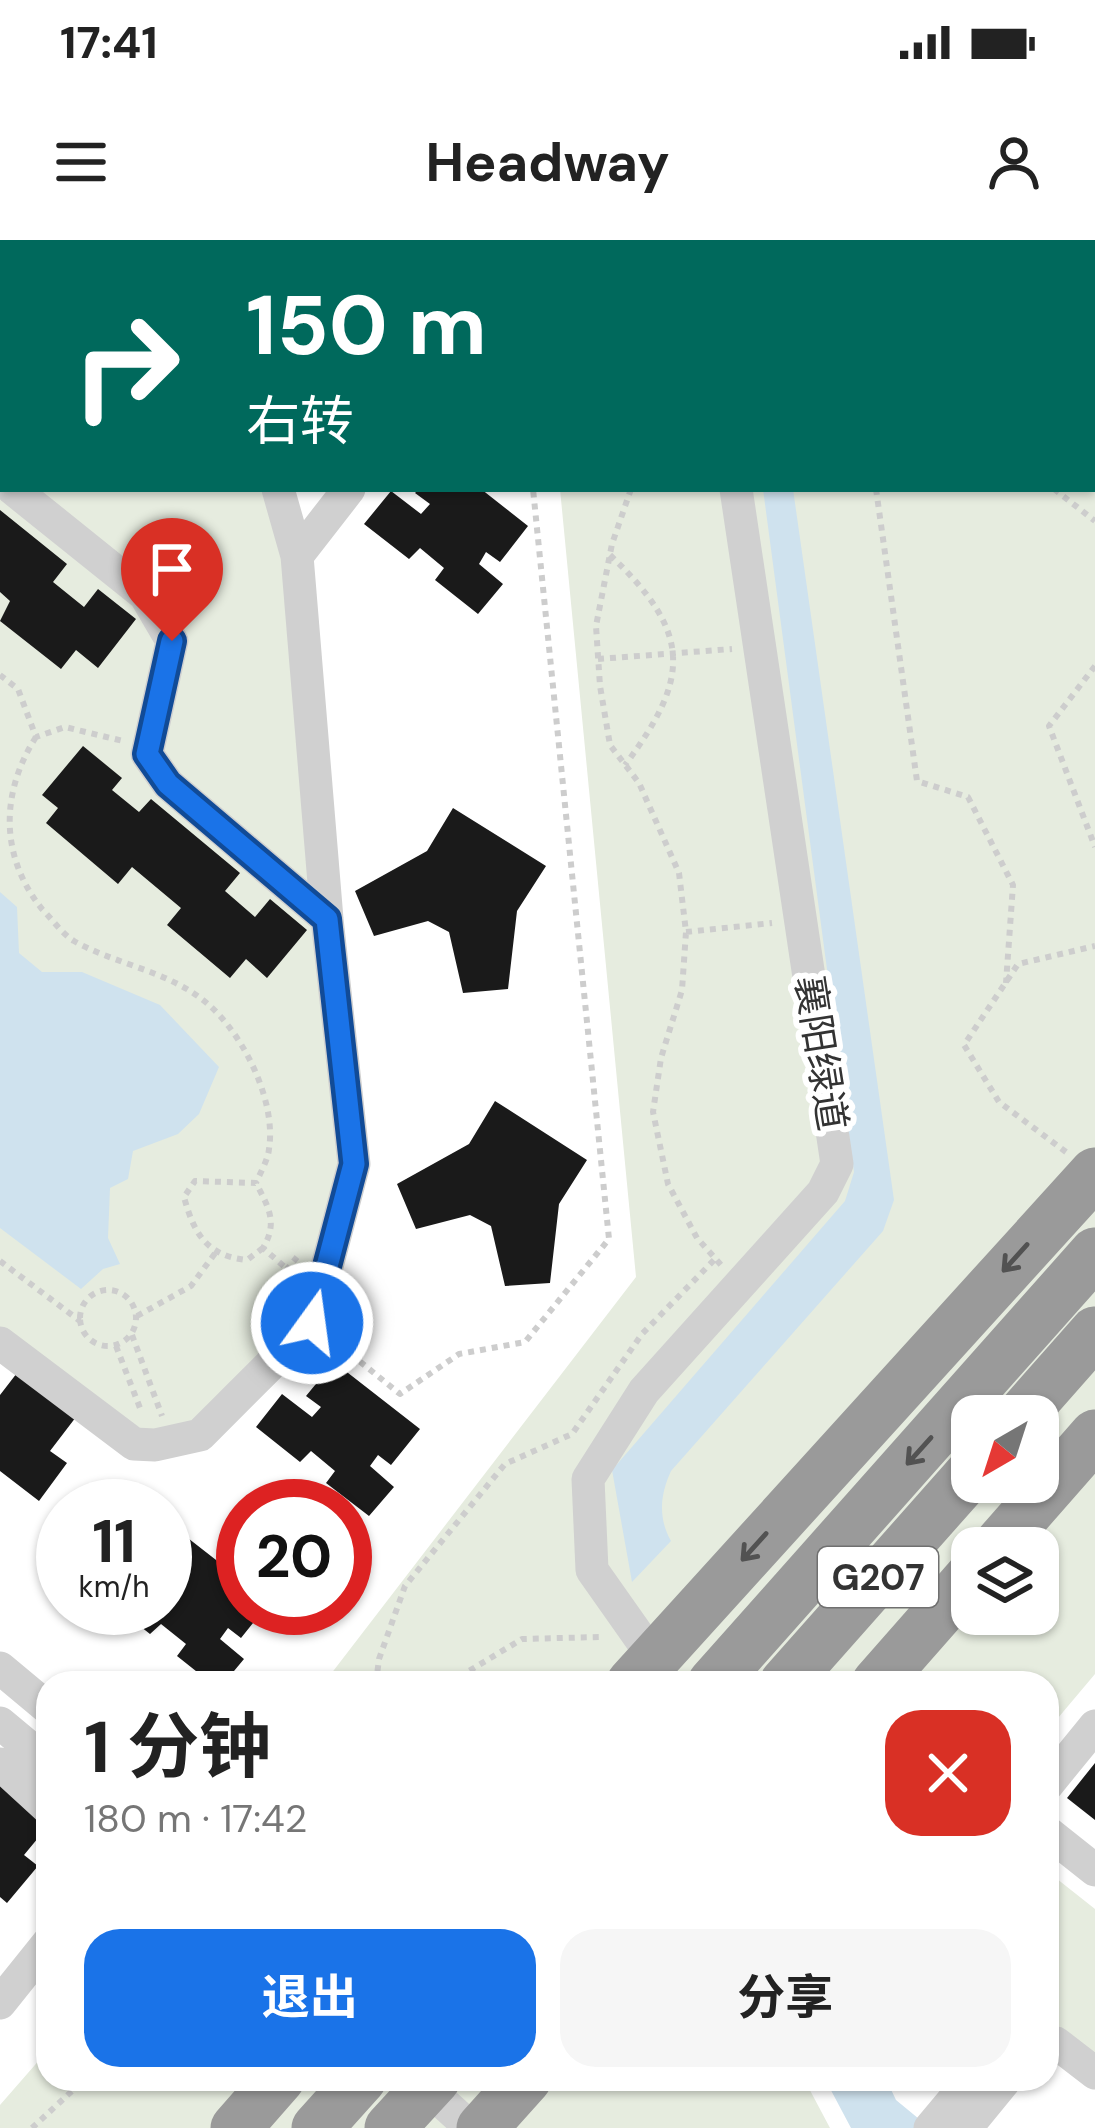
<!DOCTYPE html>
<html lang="zh">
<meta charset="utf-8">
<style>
body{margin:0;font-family:"DM Sans","Noto Sans SC",sans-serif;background:#f6f6f6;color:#222;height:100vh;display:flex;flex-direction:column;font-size:45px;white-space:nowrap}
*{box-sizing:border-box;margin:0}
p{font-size:39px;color:#767676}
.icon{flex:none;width:66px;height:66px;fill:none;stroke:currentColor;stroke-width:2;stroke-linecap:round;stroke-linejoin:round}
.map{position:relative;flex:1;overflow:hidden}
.side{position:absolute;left:36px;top:1431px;width:1023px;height:420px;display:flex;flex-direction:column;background:#fff;border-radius:36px;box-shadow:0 3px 9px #0004}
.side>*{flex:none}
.hud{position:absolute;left:0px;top:0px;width:1095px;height:252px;box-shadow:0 3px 9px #0004;background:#00695c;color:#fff;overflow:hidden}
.needle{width:78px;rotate:219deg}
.buttons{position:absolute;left:951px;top:1155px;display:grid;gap:24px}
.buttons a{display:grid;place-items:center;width:108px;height:108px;border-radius:24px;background:#fff;box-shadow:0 3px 9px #0004;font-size:60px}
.speed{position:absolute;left:36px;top:1239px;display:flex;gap:24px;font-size:60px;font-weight:700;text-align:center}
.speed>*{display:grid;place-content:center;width:156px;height:156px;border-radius:50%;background:#fff;box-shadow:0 3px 9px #0004;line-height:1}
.speed small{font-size:30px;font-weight:400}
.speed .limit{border:18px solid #d22;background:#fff;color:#111}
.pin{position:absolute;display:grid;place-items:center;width:102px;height:102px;color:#fff;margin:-123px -51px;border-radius:50% 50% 50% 0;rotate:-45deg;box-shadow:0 0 12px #0007}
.pin .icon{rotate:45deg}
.me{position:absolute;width:132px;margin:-66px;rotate:14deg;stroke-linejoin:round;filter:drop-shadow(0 0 9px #0008)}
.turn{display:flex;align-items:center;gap:42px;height:252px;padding:0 48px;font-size:54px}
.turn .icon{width:156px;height:156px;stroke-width:2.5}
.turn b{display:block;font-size:84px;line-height:102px}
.round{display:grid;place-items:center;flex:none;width:126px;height:126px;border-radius:36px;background:#f6f6f6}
.overview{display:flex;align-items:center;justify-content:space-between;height:204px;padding:0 48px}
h1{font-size:72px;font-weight:700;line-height:90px}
.cta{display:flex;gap:24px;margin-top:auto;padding:24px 48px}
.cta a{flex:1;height:138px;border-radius:36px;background:#1a73e8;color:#fff;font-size:48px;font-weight:700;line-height:138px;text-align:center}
.cta a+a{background:#f6f6f6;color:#222}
.status{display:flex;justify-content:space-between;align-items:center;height:84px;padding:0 60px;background:#fff;direction:ltr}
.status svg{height:33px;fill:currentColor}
header{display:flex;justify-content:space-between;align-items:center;height:156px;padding:0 48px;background:#fff;font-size:54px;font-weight:700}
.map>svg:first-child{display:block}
.green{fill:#e6ecdf;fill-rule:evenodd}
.water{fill:#cfe2ee}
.building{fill:#1a1a1a}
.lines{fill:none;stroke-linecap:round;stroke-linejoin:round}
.path{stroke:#cdcdcd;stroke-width:6;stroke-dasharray:6 6;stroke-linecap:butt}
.minor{stroke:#d0d0d0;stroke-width:33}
.highway{stroke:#9a9a9a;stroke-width:51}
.oneway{stroke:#525252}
.route-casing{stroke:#114b97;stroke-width:30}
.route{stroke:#1a73e8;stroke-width:21}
.labels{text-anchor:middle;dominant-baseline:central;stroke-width:12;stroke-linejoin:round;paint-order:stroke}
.shield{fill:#fff;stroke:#707070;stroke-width:3}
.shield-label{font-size:36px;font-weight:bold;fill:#333}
.street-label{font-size:39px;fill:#333;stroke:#fff}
</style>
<div class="status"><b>17:41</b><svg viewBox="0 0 49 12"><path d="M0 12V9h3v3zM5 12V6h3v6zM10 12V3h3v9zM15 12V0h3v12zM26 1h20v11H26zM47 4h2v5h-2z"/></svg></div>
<header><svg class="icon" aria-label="menu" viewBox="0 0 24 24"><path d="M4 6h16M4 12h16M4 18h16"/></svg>Headway<svg class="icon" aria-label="person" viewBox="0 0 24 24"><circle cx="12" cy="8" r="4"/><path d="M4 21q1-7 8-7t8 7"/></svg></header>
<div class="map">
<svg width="1095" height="1888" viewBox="0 0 1095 1888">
<rect width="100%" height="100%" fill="#fff"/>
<!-- green -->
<path class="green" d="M0,0l22,3h-19v246h275l76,675 -42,159 -97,95 -81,26 -134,-101z
M338,0h757v1434l-48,57v-48h-723l312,-406 -76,-788h532v-246zM972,1176h66v66h-66zM972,1308h66v66h-66z
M1047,1631l48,38v160l-48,-32z
M48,1810v29h756l26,49h-830v-23z"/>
<!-- water -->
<path class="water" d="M763,249h30l101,711 -11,31 -212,240c-11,24 -13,47 0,70l-39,41 -20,-112 233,-269 9,-29z
M0,652l17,15 2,46 23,19h40l78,33 59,62 -20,47 -21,20 -45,17 -5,28 -18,9 -2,50 12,26 -17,5 -22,20 -81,-61z
M825,1839h61l10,21 34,28h-79z"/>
<!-- building -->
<path class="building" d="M419,249h62l47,37 -28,36 -14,-10 -7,12 24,20 -25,30 -43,-34 9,-12 -24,-20 -11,11 -45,-35 27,-33 30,23 9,-10 -15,-11z
M0,270l67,54 -14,18 31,25 14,-18 38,30 -38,49 -22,-18 -15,19 -61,-48 10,-20 -10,-9z
M83,506l39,32 -10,12 27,22 12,-13 89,74 -15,18 30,26 15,-18 37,31 -40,48 -21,-19 -16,19 -63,-53 14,-17 -49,-41 -14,17 -72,-61 12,-15 -16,-13z
M453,568l93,58 -29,45 -9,78 -45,4 -14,-61 -21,-11 -54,15 -19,-45 72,-40z
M495,861l92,59 -28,44 -9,79 -45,3 -14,-60 -21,-11 -54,14 -19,-45 72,-40z
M334,1122l86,67 -29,36 -13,-10 -8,11 24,21 -25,29 -43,-33 9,-12 -24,-20 -11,11 -44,-35 26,-33 30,23 9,-10 -15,-11z
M17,1133l59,44 -26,34 17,12 -28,38 -39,-30v-76z
M184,1295l59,46v27h22l-24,30 -13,-10 -8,11 24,20 -20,24h-13l-34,-27 9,-12 -25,-20 -11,10 -33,-26h48v-21l6,-7 -6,-5v-17z
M1095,1523v57l-28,-22z
M0,1539l48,41v6l-24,29 14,11 -31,37 -7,-6z"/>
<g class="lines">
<!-- path -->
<path class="path" d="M305,0l3,3
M460,0l8,3
M1031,3l3,-3
M1092,115l3,1
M1092,141l3,-3
M631,249l-19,55 -16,82 4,60 10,59 29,38 40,90 7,59 -4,58 -21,68 -8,54 15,72 29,54 24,27
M876,249l41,292 51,16 45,88 -7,98
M1054,249l41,32
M610,315c82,78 81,122 15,210
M598,419l134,-10
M1095,426l-46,60 46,121
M0,435l18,14 18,48 29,-10 58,14
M36,497c-36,56 -36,120 6,172 10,10 20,25 32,32 39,22 88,29 125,56 41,29 78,102 70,152 -1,11 -9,24 -13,34
M686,692l86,-9
M1066,912l-67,-50 -35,-57 54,-81 77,-18
M263,1008l-16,12c-40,-4 -53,-26 -63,-63l11,-16 61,2c13,25 22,40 7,65l24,21
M0,1021l80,60
M80 1078a28 28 0 1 1 56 0a28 28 0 1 1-56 0Z
M279,1075l-3,-32 21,-26
M137,1076l54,-30 25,-34
M132,1095l30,81
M332,1099l68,55 59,-40 66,-12 84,-103 -76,-750
M116,1106l24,62
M376,1443l3,-24 26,-73 100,-122 67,-30 70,-100 73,-75
M449,1443l73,-44 79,-2
M32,1888l53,-49"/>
<!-- minor -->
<path class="minor" d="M19,0l3,3
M699,0v3
M13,249l132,106 27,46 -25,113 21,30 159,135
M278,249l19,67
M0,1103l134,101 21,1 45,-10 112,-112 42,-159 -27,-245 -30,-363 52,-67
M654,1418l-62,-88 -4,-91 56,-88 179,-199 14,-28 -101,-675
M0,1428l48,40
M0,1483l48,40
M0,1524l48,44
M1047,1545l48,-59
M1047,1592l48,38
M0,1763l48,-60
M1047,1805l9,-2 39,30
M417,1839l54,49
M930,1888l41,-49
M966,1888l40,-49"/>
<!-- highway -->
<path class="highway" d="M1021,1176l74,-84
M996,1308l99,-113
M632,1443l463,-510
M713,1443l382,-430
M785,1443l187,-211
M877,1443l95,-108
M236,1888l43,-49
M317,1888l44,-49
M390,1888l45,-49
M482,1888l44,-49"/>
</g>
<!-- one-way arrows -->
<defs><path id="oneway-shaft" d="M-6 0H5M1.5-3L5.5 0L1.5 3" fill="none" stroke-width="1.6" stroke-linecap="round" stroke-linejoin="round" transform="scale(3)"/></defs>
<g class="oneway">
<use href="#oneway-shaft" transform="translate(1015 1018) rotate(132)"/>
<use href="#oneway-shaft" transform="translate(919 1211) rotate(132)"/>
<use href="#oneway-shaft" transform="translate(754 1307) rotate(132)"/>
</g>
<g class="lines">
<!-- route casing -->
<g class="route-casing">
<path id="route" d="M172,401l-25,113 21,30 159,135 27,245 -42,159"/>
</g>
<!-- route -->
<use href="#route" class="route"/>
</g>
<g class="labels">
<!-- shield labels -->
<rect class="shield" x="818" y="1307" width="120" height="60" rx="9"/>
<g class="shield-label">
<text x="878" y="1337">G207</text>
</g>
<!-- street labels -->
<g class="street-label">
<text transform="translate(821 813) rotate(81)">襄阳绿道</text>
</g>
</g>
</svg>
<div class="buttons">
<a><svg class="needle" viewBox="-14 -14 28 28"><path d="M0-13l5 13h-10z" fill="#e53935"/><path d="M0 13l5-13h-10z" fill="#767676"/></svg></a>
<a><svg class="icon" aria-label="layers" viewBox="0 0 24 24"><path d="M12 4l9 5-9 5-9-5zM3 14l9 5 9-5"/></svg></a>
</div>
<div class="speed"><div>11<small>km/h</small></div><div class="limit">20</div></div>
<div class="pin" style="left:172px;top:401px;background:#d93025"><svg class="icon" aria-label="arrive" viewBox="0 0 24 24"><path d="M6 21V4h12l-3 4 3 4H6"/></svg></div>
<svg class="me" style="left:312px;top:1083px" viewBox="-20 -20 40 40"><circle r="17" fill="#1a73e8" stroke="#fff" stroke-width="3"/><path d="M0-11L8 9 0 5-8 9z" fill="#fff"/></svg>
<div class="hud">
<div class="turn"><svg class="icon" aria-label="right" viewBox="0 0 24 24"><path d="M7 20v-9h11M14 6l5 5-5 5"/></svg><div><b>150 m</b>右转</div></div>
</div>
<section class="side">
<div class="overview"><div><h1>1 分钟</h1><p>180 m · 17:42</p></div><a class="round" style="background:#d93025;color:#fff"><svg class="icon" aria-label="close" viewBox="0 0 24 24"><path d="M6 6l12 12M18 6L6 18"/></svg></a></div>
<div class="cta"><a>退出</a><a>分享</a></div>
</section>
</div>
